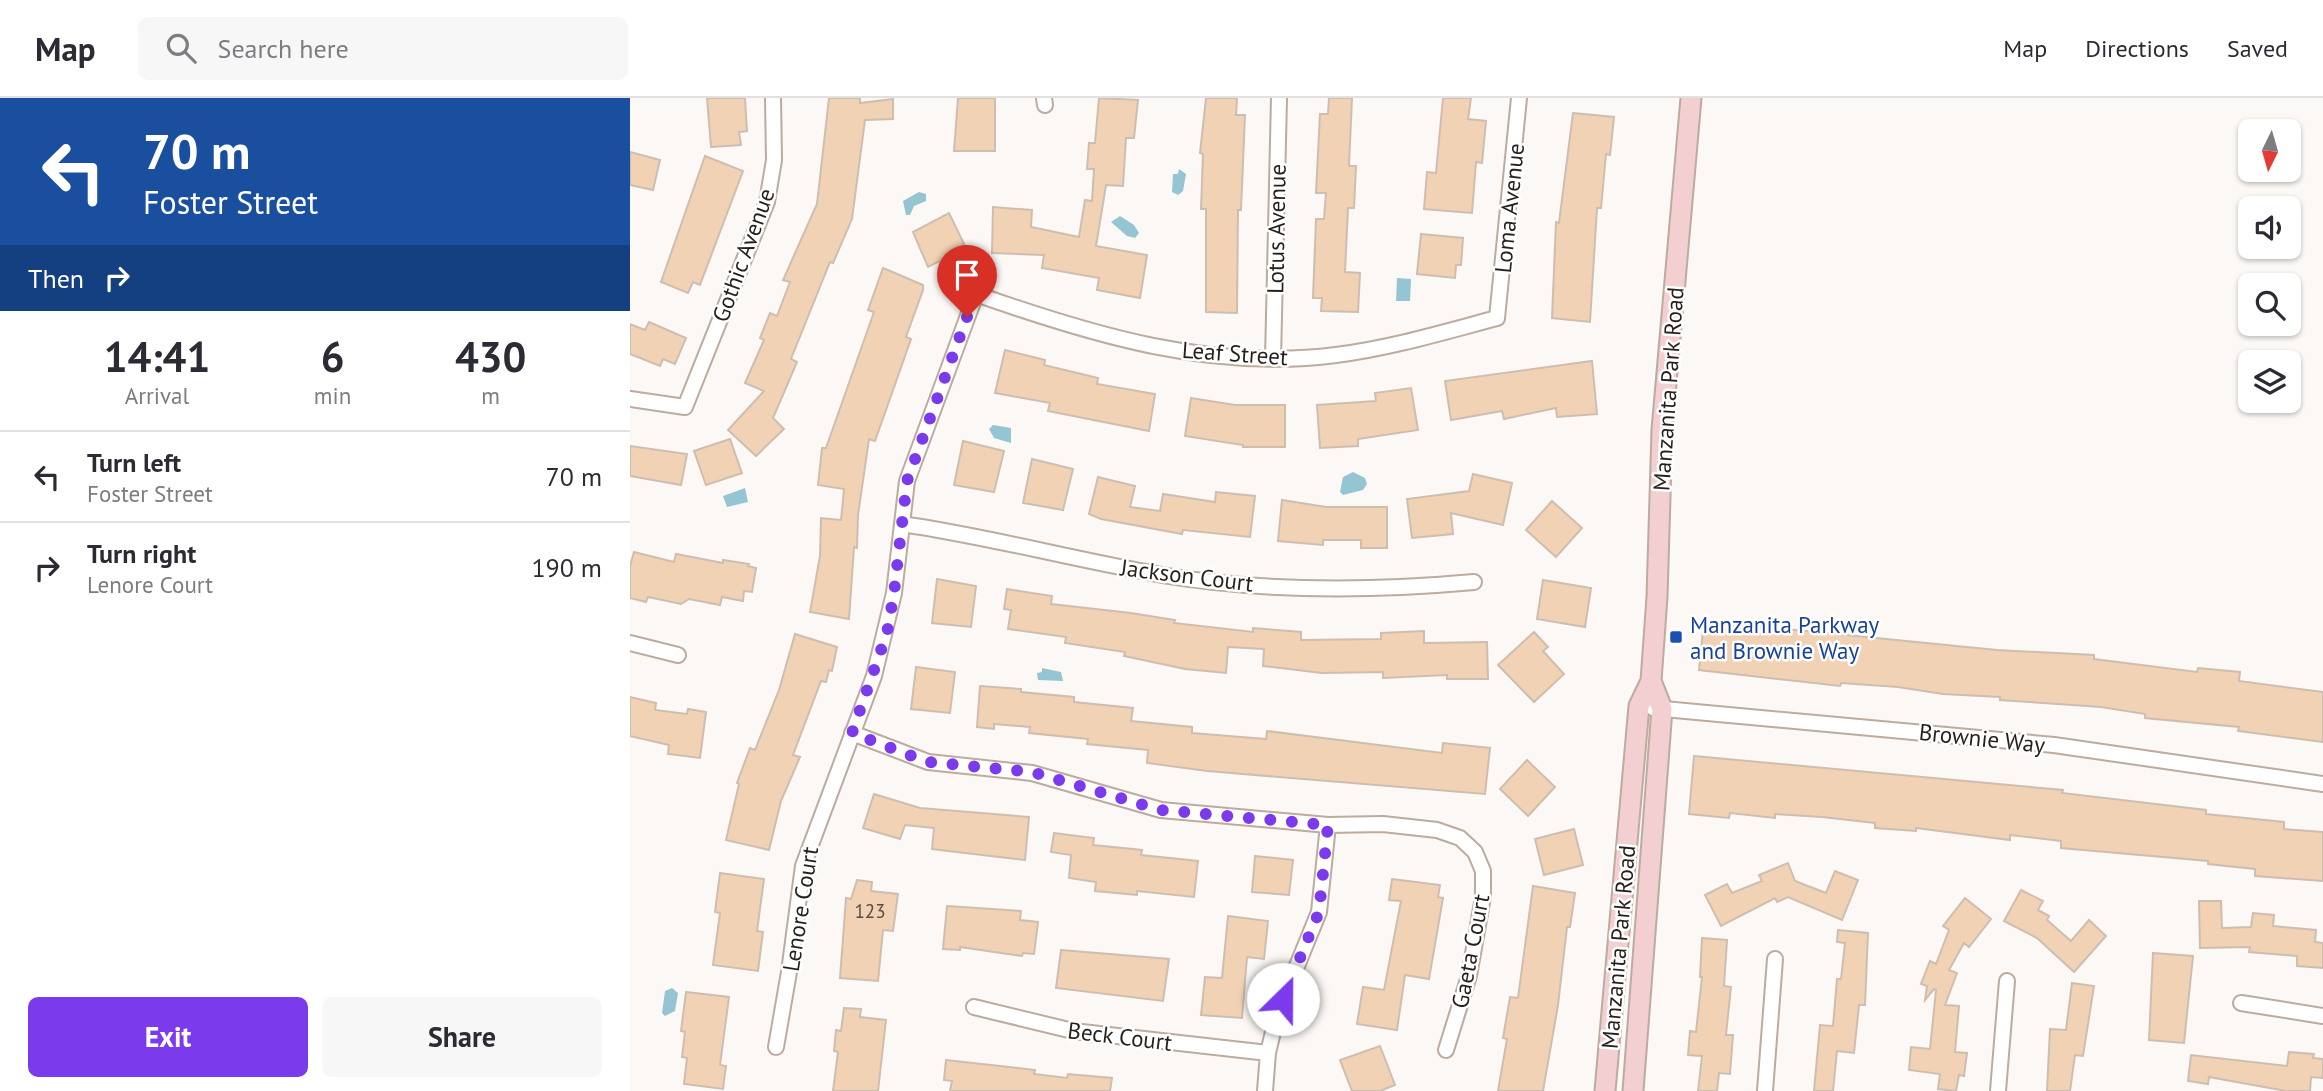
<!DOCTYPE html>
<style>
body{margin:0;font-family:"PT Sans",sans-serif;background:#f7f7f7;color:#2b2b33;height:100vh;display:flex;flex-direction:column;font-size:26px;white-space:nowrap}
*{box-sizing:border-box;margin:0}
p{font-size:23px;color:#7c7c81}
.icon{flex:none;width:38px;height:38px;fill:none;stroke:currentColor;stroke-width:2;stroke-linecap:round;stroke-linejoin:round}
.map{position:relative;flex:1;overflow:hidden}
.side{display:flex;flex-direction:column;background:#fff;width:630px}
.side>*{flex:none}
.guide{background:#1a4fa0;color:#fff;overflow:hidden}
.needle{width:46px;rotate:185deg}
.tools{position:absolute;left:1608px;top:21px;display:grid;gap:14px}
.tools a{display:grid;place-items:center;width:63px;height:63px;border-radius:10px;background:#fff;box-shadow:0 2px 5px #0004;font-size:35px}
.pin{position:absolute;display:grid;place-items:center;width:60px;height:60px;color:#fff;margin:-72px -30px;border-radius:50% 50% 50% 0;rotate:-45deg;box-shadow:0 0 7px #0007}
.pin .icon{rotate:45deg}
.me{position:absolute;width:77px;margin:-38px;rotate:23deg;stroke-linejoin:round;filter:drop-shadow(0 0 5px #0008)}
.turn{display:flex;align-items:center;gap:24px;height:147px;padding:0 28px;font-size:32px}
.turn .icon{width:91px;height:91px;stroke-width:2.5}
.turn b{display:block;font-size:49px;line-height:60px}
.then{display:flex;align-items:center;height:66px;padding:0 28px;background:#0003;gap:14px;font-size:26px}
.eta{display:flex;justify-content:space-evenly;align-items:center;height:119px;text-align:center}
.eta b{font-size:42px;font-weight:700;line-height:49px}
.button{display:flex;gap:14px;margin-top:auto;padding:14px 28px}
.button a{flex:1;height:80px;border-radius:10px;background:#7c3aed;color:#fff;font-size:28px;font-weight:700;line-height:80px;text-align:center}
.button a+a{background:#f7f7f7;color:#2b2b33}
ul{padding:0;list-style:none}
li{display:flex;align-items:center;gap:21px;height:91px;padding:0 28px;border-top:2px solid #e1e1e2}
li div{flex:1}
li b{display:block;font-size:26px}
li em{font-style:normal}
header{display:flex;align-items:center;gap:42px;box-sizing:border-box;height:98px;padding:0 35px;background:#fff;border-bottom:2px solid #e1e1e2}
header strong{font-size:33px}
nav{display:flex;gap:38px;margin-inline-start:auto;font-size:24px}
.search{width:490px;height:63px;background:#f7f7f7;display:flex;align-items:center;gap:18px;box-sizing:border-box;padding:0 24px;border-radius:10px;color:#7c7c81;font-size:26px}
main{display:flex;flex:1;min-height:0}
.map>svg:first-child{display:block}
.water{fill:#95c4d3}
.building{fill:#f2d2b4;stroke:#cdbeb0;stroke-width:2}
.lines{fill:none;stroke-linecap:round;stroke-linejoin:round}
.street-casing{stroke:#bcab9f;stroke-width:18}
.secondary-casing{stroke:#bcab9f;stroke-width:23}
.street{stroke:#fff;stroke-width:14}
.secondary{stroke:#f3cfd2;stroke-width:19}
.route{stroke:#7c3aed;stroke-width:12;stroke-dasharray:0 21.6}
.transit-dot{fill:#1a4fb4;stroke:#fff;stroke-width:2.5}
.labels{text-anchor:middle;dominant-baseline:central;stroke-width:5;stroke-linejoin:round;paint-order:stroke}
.number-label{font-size:19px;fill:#594c41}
.street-label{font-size:23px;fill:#261f1b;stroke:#fff}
.transit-label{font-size:23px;fill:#164399;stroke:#fff;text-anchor:start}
</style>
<header>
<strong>Map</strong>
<div class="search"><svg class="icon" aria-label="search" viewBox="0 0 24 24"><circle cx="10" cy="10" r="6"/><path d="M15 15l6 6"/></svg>Search here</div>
<nav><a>Map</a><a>Directions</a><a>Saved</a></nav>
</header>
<main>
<section class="side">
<div class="guide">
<div class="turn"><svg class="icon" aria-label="left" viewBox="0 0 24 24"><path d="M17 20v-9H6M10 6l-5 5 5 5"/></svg><div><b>70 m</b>Foster Street</div></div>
<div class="then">Then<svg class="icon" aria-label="right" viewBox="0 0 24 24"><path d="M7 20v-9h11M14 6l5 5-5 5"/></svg></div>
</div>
<div class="eta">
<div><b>14:41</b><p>Arrival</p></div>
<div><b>6</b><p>min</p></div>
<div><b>430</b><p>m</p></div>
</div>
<ul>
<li><svg class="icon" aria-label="left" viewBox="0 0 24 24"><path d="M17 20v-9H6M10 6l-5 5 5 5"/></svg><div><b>Turn left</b><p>Foster Street</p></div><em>70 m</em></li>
<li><svg class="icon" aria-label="right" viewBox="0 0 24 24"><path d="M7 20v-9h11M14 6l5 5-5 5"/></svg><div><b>Turn right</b><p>Lenore Court</p></div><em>190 m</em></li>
</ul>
<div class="button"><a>Exit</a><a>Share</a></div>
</section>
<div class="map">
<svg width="1693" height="993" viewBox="0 0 1693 993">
<rect width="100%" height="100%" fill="#fcf8f6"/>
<!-- water -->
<path class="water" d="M549,71l7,5 -3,17 -5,4 -6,-3 1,-18h5z
M289,94l7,2v7l-12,5 -4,9h-4l-3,-14z
M490,118l14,9 5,8 -4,5 -8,-2 -16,-14z
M767,180l14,1 -1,22h-14z
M363,327l18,3v15l-17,-5 -5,-9z
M723,374l12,6 2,6 -4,6 -20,5 -3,-3 3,-15z
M115,390l3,14 -21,5 -4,-11z
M412,570l19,4 2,9 -25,-1 -1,-7 5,-1z
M42,890l6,5 -3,18 -10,5 -3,-3 3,-22z"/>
<!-- building -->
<path class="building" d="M77,0h38l2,33 -8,1 2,13 -30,2z
M199,0h31v5l33,-4v20l-28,1 -13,99 -19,44 -3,-1 -39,97 6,3 -24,56 11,11 -28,27 -28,-26 36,-39 -19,-8 19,-43 -4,-2 10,-25 7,3 13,-34 -7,-2 34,-76z
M328,0h37v53h-41z
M469,0l39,2 -4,38h-8l-3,48 -17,-1 -10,61 51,9 -7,43 -43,-8 2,-12 -57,-10 2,-13 -52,-2 1,-46 39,3 -1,17 48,10 6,-37 7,1 2,-32h-7l2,-26h6z
M576,0h31l-1,17h9l-4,95h-3l-1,103 -31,-1v-103h-5l2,-55 -3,-1z
M699,0h23l-3,68h7l-2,42h-6l-3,64 15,1 -2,39 -37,-1 1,-13h-9l3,-79h8l2,-26h-10l4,-79h8z
M813,0h28l-3,21 18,2 -4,42 -6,-1 -4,51 -48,-4 3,-37 9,1z
M943,15l41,4 -4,38 -4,-1 -5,54h-4l-7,114 -38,-4 4,-96 3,1z
M0,54l30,8 -7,30 -23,-5z
M75,58l38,15 -43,114 -7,-3 -5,11 -27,-11z
M319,115l17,35 -38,19 -15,-35z
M791,136l42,4 -2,27h-5l-1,13 -38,-4z
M253,170l40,17v5l-17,47 5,2 -36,102 -6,-2 -11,76 -1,33 -3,-1 -5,72 -39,-7 10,-56 1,-38 20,2 3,-31 -26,-4 4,-37h4l48,-136 -6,-2z
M19,224l37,16 -11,26 -12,-5 -3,7 -30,-12v-30l15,6z
M375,252l40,10 -1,5 54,13 -1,6 58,10 -6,37 -101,-20 2,-8 -55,-10z
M962,263l5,53 -40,3 -1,-9 -52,11 -2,-8 -51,9 -6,-39z
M781,290l7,42 -60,9v7l-38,2 -3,-43 59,-4 -1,-8z
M561,300l44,7h50v42h-42v-2l-58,-9z
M100,341l12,34 -36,12 -12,-34z
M333,343l41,10 -10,41 -40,-7z
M0,348l57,8 -6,31 -51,-9z
M402,361l41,10 -10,41 -40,-7z
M843,376l39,9 -9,42 -52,-12 2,21 -41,4 -5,-39 62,-8z
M468,379l37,9 -5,21 30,4 3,-17 52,8 1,-10 39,4 -5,41 -67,-7 -1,4 -81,-15 -12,-5z
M652,402l44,7h61v41h-26v-8h-38v5l-45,-4z
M922,403l30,27 -26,29 -30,-27z
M4,454l40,10 2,-8 47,9v-3l26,4 -1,2 8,2 -4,24 -8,-1 -1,10 -21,-4 -2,8 -31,-6 -8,5 -33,-7 -2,5 -16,-4v-32z
M307,481l39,7 -5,41 -39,-4z
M913,482l48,8 -6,39 -48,-8z
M377,491l45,7 -1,8 80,9 44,7 -1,3 79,9v-4l48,4v8l80,-1v-6l43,-2v12l63,-1 1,37h-41v-4l-64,3v-6l-61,1 -59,-7 1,-17 -36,-2 -2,26 -41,-4 -61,-13 1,-4 -60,-9 1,-6 -58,-8 3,-19 -7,-1z
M1074,523l293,29 97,5v4l103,13 1,-4 42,4 -1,9 84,11v50l-85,-11 1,-4 -94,-9v-4l-44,-7 -101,-7v-3l-57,-3 -45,-7 -57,-4 -1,3 -141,-16z
M904,534l14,15 -5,4 21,23 -30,28 -36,-37z
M165,536l42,13 -5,24 -3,-1 -3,12 -5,-1 -28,74 7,2 -19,44 -12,49 -43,-10 13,-56 -2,-1 13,-35 5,2 24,-60z
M286,569l39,5 -5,41 -39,-4z
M350,588l41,3v3l53,5v5l59,6 -2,13 61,6v6l74,6 1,-8 175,22 1,-10 47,5 -5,46 -278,-23 -60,-8 1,-13 -61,-6 1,-5 -59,-6 1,-6 -36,-3v5l-17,-2z
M0,599l26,6 -1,7 32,4 1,-5 18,3 -6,46 -32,-4 1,-9 -39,-9z
M1064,658l369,34 -1,3 144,17v4l78,8v7l39,3v49l-68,-5v-7l-47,-5v-3l-147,-13v-7l-51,-6v5l-94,-12v3l-41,-3v-5l-53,-6 -47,-3v4l-45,-5 -1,5 -40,-4z
M897,662l28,27 -27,29 -28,-27z
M244,696l46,14 109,9 -4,43 -93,-11 2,-21 -29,-3 -5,14 -37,-11z
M944,731l9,36 -39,10 -9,-36z
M424,735l40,5 -1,7 49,5 -1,5 57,6 -4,36 -57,-6v4l-42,-4 1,-9 -27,-4 2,-23 -20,-3z
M625,758l38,4 -4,35 -37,-3z
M1158,765l7,18 31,12 9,-22 23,9 -16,40 -54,-23 -11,5 -2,-4 -54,28 -16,-31 22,-11 5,9 30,-12 -3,-6z
M90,775l44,6 -7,52 6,1 -5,39 -45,-6 7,-52 -5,-1z
M762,781l48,6 -2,12 5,1 -14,81 -24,-4 -8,55 -40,-6 6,-37 21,3 17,-89 -12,-1z
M227,782l15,2 -1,9 27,3 -5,37 -10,-1 -5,51 -38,-3 6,-80 5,1z
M903,788l42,7 -5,34h-3l-9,78 -15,86h-45l9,-52 -4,-1 7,-41 8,1z
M1391,792l22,11 -5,9 11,6 -2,4 24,21 18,-21 17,16 -32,36 -37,-34 -33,-17z
M1335,800l26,21 -22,28 -5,-4 -15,27 8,3 -12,32 14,1 -4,46 12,1 -3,23 -5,-1 -3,16 -18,-2 2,-15 -31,-4 2,-23 19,2 6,-59 -2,-1 -9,11 2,-14 -6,-2 9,-23 6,3 13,-34 -6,-4z
M1569,803h22l1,27 29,-1 2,-14 21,2 -1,11 43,4 -1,12 8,1v25l-26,-2v-10l-48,-4 1,-5 -50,1z
M317,808l74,5 -1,9 18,2 -4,32 -11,-1 -1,3 -62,-9v3l-17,-1z
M598,818l40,5 -4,38 -17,-2 -5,61 -41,-3 4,-38 17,1z
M1208,832l30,3 -3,72h-6l-5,48 -17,-2 -4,40h-19l6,-66 13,1 4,-47h4l4,-36 -8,-1z
M1072,840l25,2 -3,46 7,1 -5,48h7l-3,39 -11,-1 -2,18h-19l4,-35 -14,-1 2,-24 6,1 6,-55h-2z
M431,852l108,9 -6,42 -107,-13z
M1523,855l40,3 -9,87 -35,-3z
M1442,885l22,3 -11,70 -8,-1 -5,36h-23l3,-62 16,1z
M56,894l43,5 -9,68 6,1 -3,23 -39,-5 3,-26 -5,-1 3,-25 -4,-1z
M214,910l17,1 -1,8 26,3 -8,71h-45l5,-39 -4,-1 2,-21 5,1z
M750,948l15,39 -15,6h-28l-12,-31z
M1659,954l25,2 -1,4 10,1v19l-12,-1 -1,14h-24l-77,-14 -1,7 -20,-3 3,-26 96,11z
M316,962l89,10 -1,4 33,4 1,-4 44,4 -2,13h-160l2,-10 -8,-1z"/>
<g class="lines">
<!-- street casing -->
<g class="street-casing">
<path id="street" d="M414,0l1,7
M643,261l6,-261
M0,301l55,8 82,-205 7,-42 -1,-62
M272,426c90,13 177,37 266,52 100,16 206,15 306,6
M0,545l48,12
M1023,610l401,37 269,39
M222,635l76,29 104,11 129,37 167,15 55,-1 54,6 23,8 15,14 8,19v26l-14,79 -23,74
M1611,905l82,13
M344,909l99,24 195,22
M146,949l13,-75 14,-106 71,-190 20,-83 13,-112 69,-187c116,41 235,77 360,61 55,-7 108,-23 161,-37l22,-220
M635,993l3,-38 9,-38 42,-103 9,-87
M1135,993l10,-132
M1368,993l9,-110"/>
</g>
<!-- secondary casing -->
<g class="secondary-casing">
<path id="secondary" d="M975,993l34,-385 12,-25 6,-84 5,-167 29,-332
M1003,993l29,-382 -11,-28"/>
</g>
<!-- street -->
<use href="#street" class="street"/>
<!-- secondary -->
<use href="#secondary" class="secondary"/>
</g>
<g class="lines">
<!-- route -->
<path class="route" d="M337,219l-60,164 -13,112 -7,40 -35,100 76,29 104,10 129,38 167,15 -9,87 -36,87"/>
</g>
<!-- markers -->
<rect class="transit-dot" x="1039" y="532" width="14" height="14" rx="3.5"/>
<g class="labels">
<!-- number labels -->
<g class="number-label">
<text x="240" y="813">123</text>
</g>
<!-- street labels -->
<g class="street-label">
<text transform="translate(879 110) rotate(-84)">Loma Avenue</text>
<text transform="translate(646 131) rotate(-89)">Lotus Avenue</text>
<text transform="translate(113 157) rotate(-70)">Gothic Avenue</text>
<text transform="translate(605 255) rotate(4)">Leaf Street</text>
<text transform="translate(1038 291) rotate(-86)">Manzanita Park Road</text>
<text transform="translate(557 477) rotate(7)">Jackson Court</text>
<text transform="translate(1352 640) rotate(6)">Brownie Way</text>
<text transform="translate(170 811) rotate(-81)">Lenore Court</text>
<text transform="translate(988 849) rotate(-85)">Manzanita Park Road</text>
<text transform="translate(840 853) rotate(-79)">Gaeta Court</text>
<text transform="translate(490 938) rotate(7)">Beck Court</text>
</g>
<!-- transit labels -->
<g class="transit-label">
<text x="1060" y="526">Manzanita Parkway<tspan x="1060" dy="26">and Brownie Way</tspan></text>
</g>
</g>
</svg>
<div class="tools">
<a><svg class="needle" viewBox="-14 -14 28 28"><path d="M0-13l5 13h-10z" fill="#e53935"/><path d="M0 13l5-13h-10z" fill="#7c7c81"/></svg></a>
<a><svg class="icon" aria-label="sound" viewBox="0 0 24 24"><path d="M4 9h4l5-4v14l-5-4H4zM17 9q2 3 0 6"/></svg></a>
<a><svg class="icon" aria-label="search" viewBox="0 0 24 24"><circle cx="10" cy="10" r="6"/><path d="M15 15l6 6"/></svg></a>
<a><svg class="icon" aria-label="layers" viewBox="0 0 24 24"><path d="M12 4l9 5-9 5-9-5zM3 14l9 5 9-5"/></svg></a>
</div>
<div class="pin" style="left:337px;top:219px;background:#d93025"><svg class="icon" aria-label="arrive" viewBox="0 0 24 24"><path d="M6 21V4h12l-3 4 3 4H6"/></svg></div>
<svg class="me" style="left:653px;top:901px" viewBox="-20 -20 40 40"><circle r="19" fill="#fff"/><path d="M0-13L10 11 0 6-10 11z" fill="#7c3aed"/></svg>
</div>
</main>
